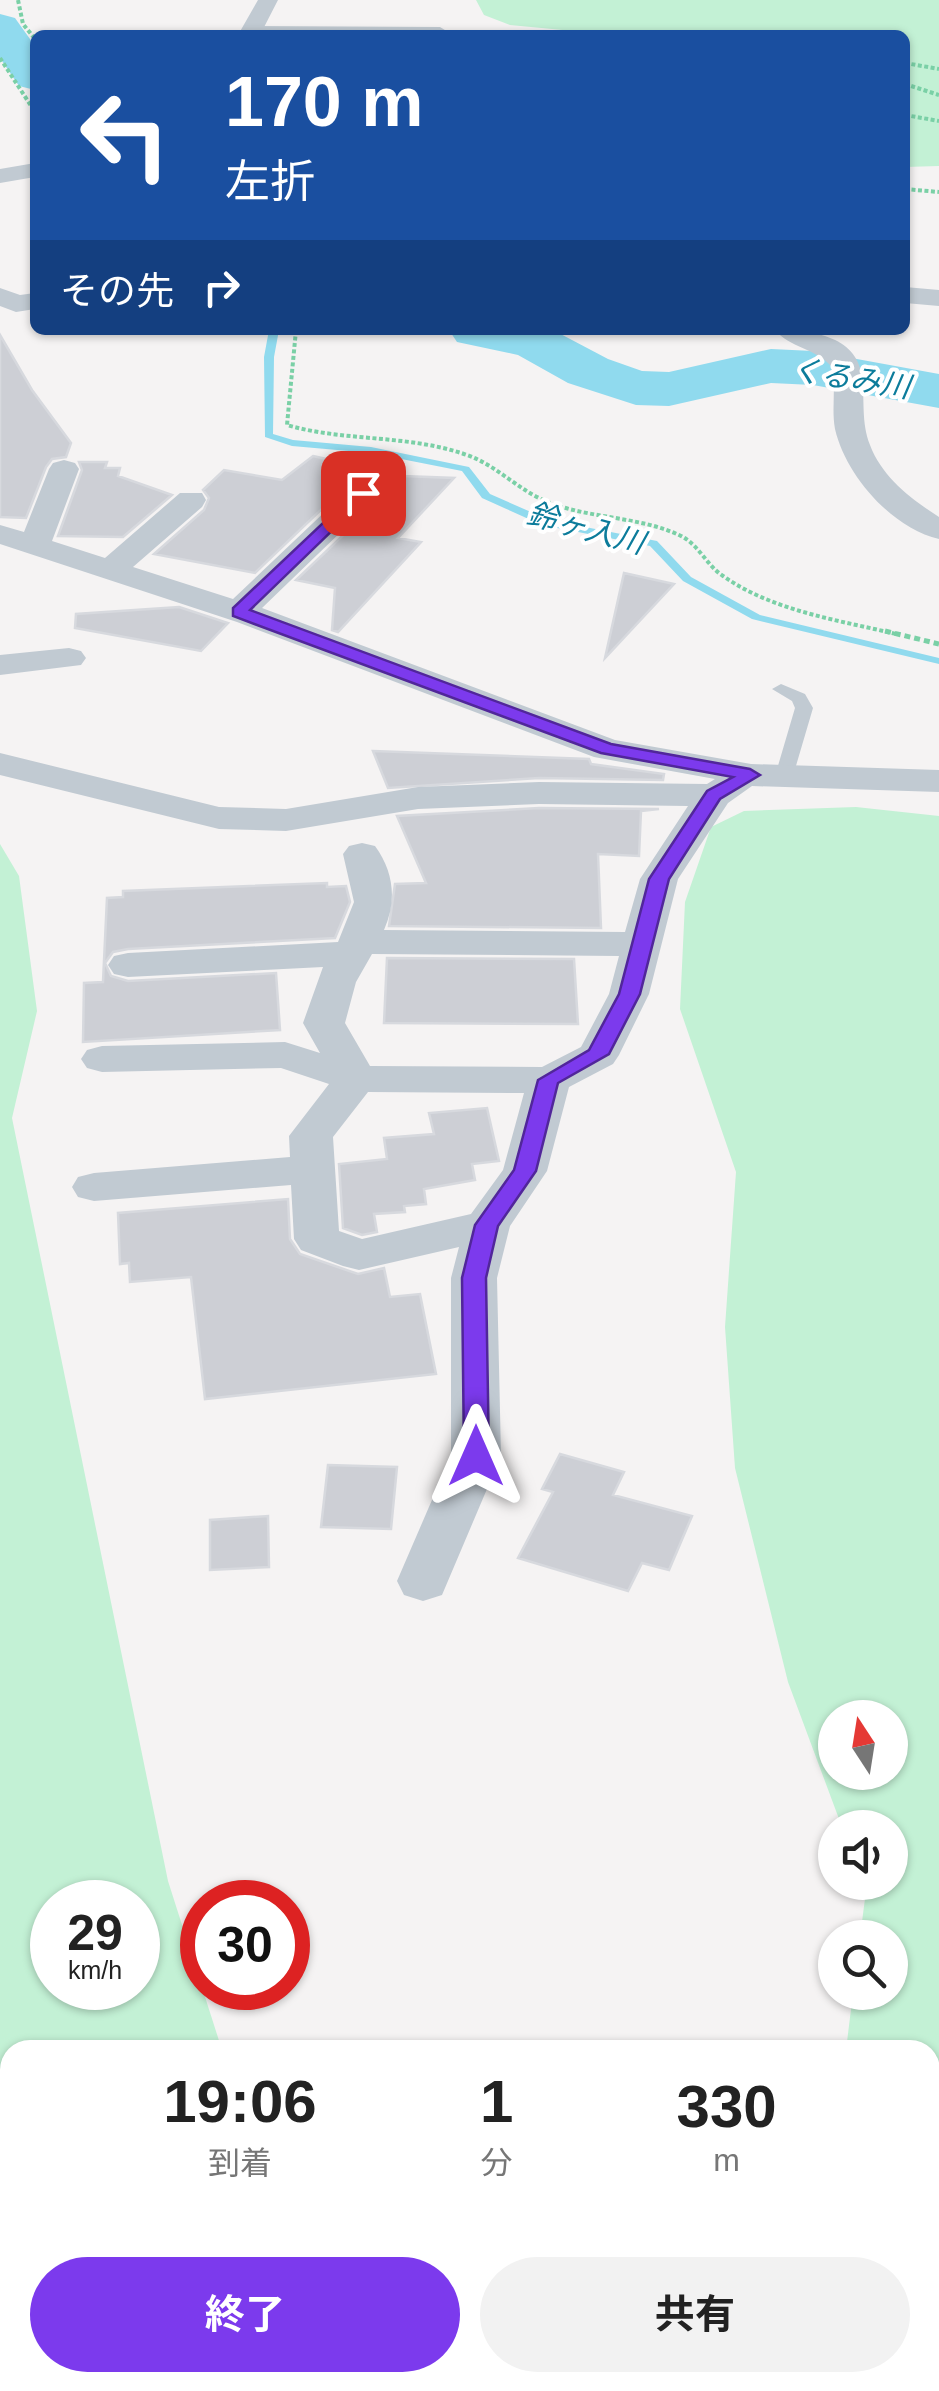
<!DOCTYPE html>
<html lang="ja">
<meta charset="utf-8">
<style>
body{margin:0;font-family:Arial,"Noto Sans JP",sans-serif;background:#f2f2f2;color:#222;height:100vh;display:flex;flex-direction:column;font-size:38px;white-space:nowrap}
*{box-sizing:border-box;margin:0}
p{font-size:32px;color:#767676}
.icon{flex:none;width:55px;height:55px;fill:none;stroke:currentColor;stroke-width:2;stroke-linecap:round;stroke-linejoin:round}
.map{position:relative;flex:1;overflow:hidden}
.details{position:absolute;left:0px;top:2040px;width:940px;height:352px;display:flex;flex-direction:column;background:#fff;border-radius:30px 30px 0 0;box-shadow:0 2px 8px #0004}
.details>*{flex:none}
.top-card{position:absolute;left:30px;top:30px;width:880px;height:305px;border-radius:15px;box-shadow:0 2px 8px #0004;background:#1a4fa0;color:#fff;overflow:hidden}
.needle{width:65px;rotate:348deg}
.tools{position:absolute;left:818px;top:1700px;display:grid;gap:20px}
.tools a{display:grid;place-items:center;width:90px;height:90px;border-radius:50%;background:#fff;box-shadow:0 2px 8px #0004;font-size:50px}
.speed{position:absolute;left:30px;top:1880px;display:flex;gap:20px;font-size:50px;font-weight:700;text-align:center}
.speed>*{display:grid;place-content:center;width:130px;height:130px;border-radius:50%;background:#fff;box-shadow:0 2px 8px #0004;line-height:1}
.speed small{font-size:25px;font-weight:400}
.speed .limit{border:15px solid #d22;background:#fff;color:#111}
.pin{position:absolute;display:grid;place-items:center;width:85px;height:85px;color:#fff;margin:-42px;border-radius:20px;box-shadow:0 5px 15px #0006}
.me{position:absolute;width:110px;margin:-55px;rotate:0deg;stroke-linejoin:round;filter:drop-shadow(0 0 8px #0008)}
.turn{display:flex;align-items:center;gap:35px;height:210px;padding:0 30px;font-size:45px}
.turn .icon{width:130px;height:130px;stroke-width:2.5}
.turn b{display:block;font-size:70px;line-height:85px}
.then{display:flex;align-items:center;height:95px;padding:0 30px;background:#0003;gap:20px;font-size:38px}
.eta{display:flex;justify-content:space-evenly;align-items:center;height:170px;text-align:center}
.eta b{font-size:60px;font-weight:700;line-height:70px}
.action{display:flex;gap:20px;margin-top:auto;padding:20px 30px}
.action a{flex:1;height:115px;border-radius:60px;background:#7c3aed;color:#fff;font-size:40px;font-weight:700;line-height:115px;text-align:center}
.action a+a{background:#f2f2f2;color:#222}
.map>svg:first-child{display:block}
.green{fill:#c3f1d5;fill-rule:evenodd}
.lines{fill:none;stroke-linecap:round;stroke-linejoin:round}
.stream{fill:#90daee;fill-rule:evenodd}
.river{fill:#90daee;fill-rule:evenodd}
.building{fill:#cdcfd5;stroke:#d7d9de;stroke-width:2.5}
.path-far1{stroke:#7ad0a6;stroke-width:4;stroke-dasharray:4 2.5;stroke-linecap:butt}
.path{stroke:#7ad0a6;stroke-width:5;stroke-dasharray:6 4;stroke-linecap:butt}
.lane{fill:#c1cad2;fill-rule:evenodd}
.street{fill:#c1cad2;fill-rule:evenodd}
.route{fill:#7c3aed;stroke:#51269a;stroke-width:2.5}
.labels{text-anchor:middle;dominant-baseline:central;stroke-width:8;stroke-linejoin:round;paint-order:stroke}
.far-water-label{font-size:30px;font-style:italic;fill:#0c7c9b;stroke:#fff}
</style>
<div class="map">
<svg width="939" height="2391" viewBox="0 0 939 2391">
<rect width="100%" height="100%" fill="#f5f3f3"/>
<!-- green -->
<path class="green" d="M476,0h463v166l-34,1v-132h-290l-105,-10 -26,-10z
M856,807l83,9v1575h-276l1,-9h266v-332h-84l7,-57 37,-1v-54l-30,-1 6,-46 -3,-8 27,-1v-54l-48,-1 -54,-145 -53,-214 -10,-141 11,-155 -56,-163 5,-107 26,-75 33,-16zM835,1718h55v54h-55z
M0,844l19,32 18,135 -25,107 156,763 54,169h-212v332h502l3,9h-515zM52,1902h86v86h-86z"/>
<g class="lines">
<!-- stream -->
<path class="stream" d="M269,330h10l-5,27 -1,77 20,6 78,7 98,20 21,27 59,26 108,21 34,36 69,38 179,43v6l-187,-45 -69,-38 -33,-35 -108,-21 -60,-27 -20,-27 -91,-18 -79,-7 -27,-9 -1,-80z"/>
<!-- river -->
<path class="river" d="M0,14l15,4 20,28v44l-16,-4 -19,-28z
M449,330h104l55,29 34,12 27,1 102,-23 42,2 126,23v34l-126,-23 -42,-2 -102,23 -33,-1 -68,-22 -50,-28 -61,-13z"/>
</g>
<!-- building -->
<path class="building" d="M0,335l32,55 39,53 -5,14 -14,2 -6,8 -20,51 -26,-1z
M313,456l90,20 51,2 -56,60 23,4 -83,90 -6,-2 3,-42 -39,-8 81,-77 4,-12 -7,-9 -25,1 -94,90 -101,-19 50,-44 5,-12 -6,-8 21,-20 58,10z
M79,462h28l-2,6h15l-2,8 54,19 -49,42 -65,-1 24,-66z
M624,573l50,11 -69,74z
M179,607l49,16 -27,28 -126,-23 1,-14z
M373,751l216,8 2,5 73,10 -1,6 -124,-2 -151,10z
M539,808l120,1 -18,2 -2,45 -41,-2 3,74 -212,-2 6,-42 31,-1 -29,-67z
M327,883v4l19,-1 4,16 -15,36 -207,11 -15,3 -8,11 6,13 17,5 148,-8 4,57 -197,12 1,-59 19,-1 4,-84 16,-1v-6z
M387,958l187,1 4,65 -194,-1z
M487,1108l12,53 -27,3 3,16 -51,9 2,15 -22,2 1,6 -31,2 3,18 -15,3 -19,-7 -4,-64 48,-5 -3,-21 50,-4 -5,-21z
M288,1199l2,40 10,15 58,20 26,-6 6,29 30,-3 16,80 -231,25 -14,-122 -61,5 -1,-19 -9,1 -2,-51z
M560,1454l64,18 -11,23 79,21 -23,54 -27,-7 -14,28 -110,-33 35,-66 -11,-3z
M328,1465l69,2 -6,62 -70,-2z
M268,1516l1,51 -59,3v-50z"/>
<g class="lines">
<!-- path-far1 -->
<path class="path-far1" d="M18,0l5,24 12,15
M0,58l35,54
M905,63l34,6
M905,84l34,11
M905,115l34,6
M905,189l34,3
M296,330l-9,95c58,17 121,9 180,30 28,10 46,30 72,43 42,21 97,17 140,37 20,9 27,30 44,41 50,35 115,44 173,58"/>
<!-- path -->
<path class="path" d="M885,631l54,13"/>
<!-- lane -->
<path class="lane" d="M251,26l189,1 13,8 -206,-4z
M781,684l24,10 8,14 -20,68 -9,5 -9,-5 20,-68 -3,-7 -20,-12z"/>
<!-- street -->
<path class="street" d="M258,0h20l-18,35h-22z
M35,163v14l-35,6v-14z
M905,287l34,3v16l-34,-3z
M0,288l20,7 15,-2v16l-19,3 -16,-6z
M775,330c33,0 82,4 87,47 3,24 -1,45 8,68 12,32 41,54 69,72v22c-47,-11 -93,-63 -104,-110 -4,-21 2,-43 -4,-63 -15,-17 -42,-19 -56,-36z
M64,460l11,3 4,6 -27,72 53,17 75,-65h22l4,7 -4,7 -69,60 100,32 119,-113h22l4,7 -4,7 -112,108 353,132 136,24 188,6v22l-187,-6 -24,17 -50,76 -29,115 -30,61 -6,9 -44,23 -22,84 -37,55 -13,52 4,178 -59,139 -19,6 -19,-6 -7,-14 54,-125v-178l8,-31 -100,23 -16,-4 -42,-16 -7,-11 -3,-54 -197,16 -16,-4 -6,-10 6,-10 16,-4 196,-16 -1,-21 40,-52 -48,-16 -179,4 -15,-4 -6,-9 6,-9 15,-4 183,-4 35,11 -17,-30 20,-56 -195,10 -14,-3 -6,-9 6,-9 14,-3 210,-11 16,-40 -11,-48 6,-8 13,-3 13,3c19,26 22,55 9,84l241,2 15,-53 48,-73 -149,-2 -121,5 -132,22 -67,-2 -219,-54v-22l219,54 67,2 132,-22 121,-5 168,2 8,-5 -121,-22 -357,-135 -237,-78v-19l24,7 25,-63 4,-6zM372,954l247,2 -10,38 -28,53 -39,20 -172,-1 -25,-43 11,-41zM368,1092l156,1 -21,77 -32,44 -109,25 -23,-8 -6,-94z
M69,648l12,3 5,7 -5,7 -81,10v-20z"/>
</g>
<!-- route -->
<path class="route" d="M358,490l13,3 -121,117 361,134 139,25 10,6 -40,24 -51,80 -29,115 -31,60 -51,29 -22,88 -38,55 -12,52 3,178 -4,7h-18l-3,-7 -2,-178 13,-53 39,-55 24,-90 51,-30 30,-56 30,-115 58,-88 26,-14 -132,-24 -368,-137v-8z"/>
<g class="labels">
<!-- far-water labels -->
<g class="far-water-label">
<text transform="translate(851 378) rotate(9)">くるみ川</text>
<text transform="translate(586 528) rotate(15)">鈴ヶ入川</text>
</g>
</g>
</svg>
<div class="tools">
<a><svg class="needle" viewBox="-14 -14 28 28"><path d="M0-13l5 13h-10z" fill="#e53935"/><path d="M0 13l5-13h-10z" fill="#767676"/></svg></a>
<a><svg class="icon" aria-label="sound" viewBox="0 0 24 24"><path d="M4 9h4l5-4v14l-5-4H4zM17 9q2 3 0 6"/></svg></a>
<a><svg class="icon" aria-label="search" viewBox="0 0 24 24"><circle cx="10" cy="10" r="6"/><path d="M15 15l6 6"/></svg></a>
</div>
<div class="speed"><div>29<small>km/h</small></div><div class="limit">30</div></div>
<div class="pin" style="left:363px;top:493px;background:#d93025"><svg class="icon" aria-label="arrive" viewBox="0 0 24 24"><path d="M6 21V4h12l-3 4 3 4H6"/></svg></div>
<svg class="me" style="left:476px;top:1456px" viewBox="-20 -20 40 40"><path d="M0-17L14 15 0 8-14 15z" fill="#7c3aed" stroke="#fff" stroke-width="4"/></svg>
<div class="top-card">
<div class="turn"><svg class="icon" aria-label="left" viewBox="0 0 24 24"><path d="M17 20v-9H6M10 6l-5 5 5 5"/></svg><div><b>170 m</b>左折</div></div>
<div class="then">その先<svg class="icon" aria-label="right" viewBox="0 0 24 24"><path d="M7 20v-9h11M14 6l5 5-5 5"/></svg></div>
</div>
<section class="details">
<div class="eta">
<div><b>19:06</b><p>到着</p></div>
<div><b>1</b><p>分</p></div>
<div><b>330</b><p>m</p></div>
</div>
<div class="action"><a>終了</a><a>共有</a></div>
</section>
</div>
